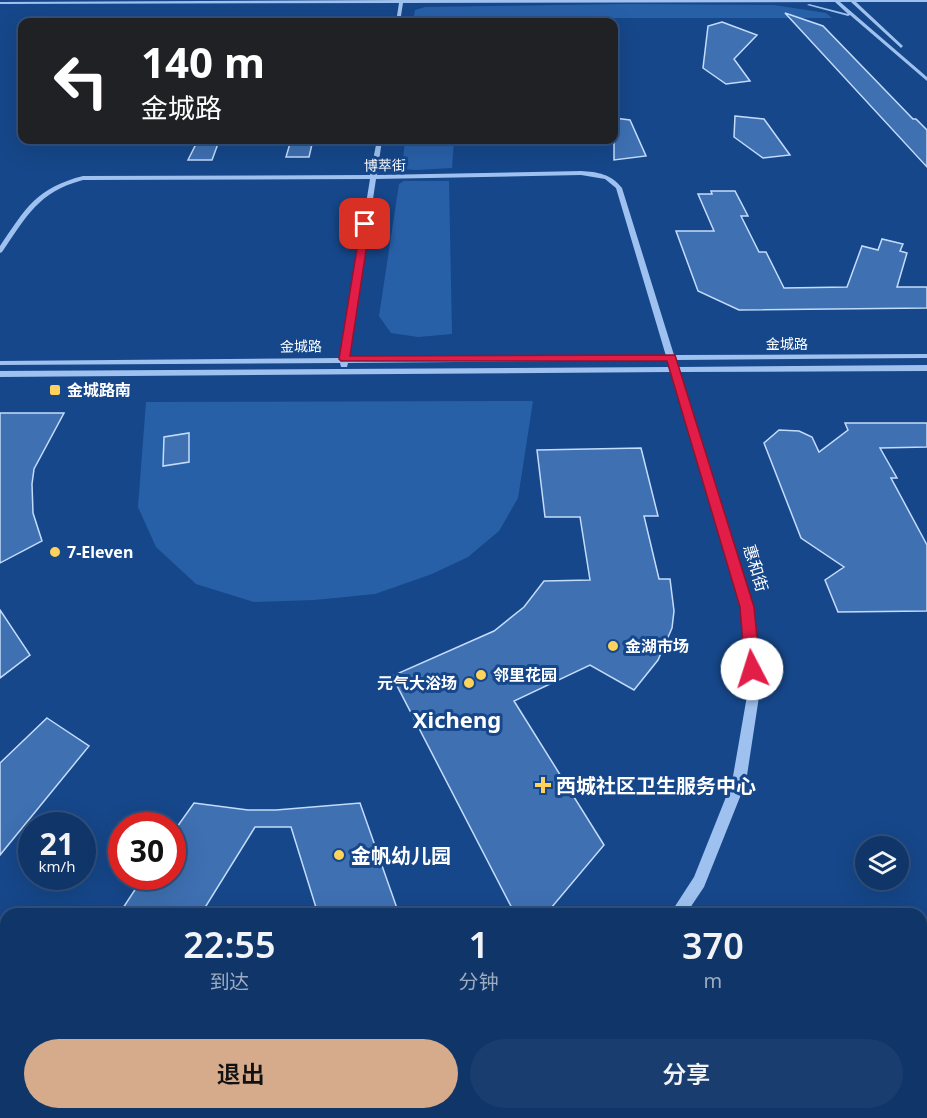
<!DOCTYPE html>
<html lang="zh">
<meta charset="utf-8">
<style>
body{margin:0;font-family:"Noto Sans","Noto Sans SC",sans-serif;background:#193d6e;color:#f1f3f6;height:100vh;display:flex;flex-direction:column;font-size:22px;white-space:nowrap}
*{box-sizing:border-box;margin:0}
p{font-size:20px;color:#9cabc0}
.icon{flex:none;width:33px;height:33px;fill:none;stroke:currentColor;stroke-width:2;stroke-linecap:round;stroke-linejoin:round}
.map{position:relative;flex:1;overflow:hidden}
.side{position:absolute;left:0px;top:908px;width:927px;height:212px;display:flex;flex-direction:column;background:#103568;border-radius:18px 18px 0 0;box-shadow:0 6px 24px #0002,0 0 0 2px #30507c}
.side>*{flex:none}
.guide{position:absolute;left:18px;top:18px;width:600px;height:126px;border-radius:12px;box-shadow:0 6px 24px #0002,0 0 0 2px #30507c;background:#202124;color:#fff;overflow:hidden}
.fabs{position:absolute;left:855px;top:836px;display:grid;gap:12px}
.fabs a{display:grid;place-items:center;width:54px;height:54px;border-radius:50%;background:#103568;box-shadow:0 6px 24px #0002,0 0 0 2px #30507c;font-size:30px}
.speed{position:absolute;left:18px;top:812px;display:flex;gap:12px;font-size:30px;font-weight:700;text-align:center}
.speed>*{display:grid;place-content:center;width:78px;height:78px;border-radius:50%;background:#103568;box-shadow:0 6px 24px #0002,0 0 0 2px #30507c;line-height:1}
.speed small{font-size:15px;font-weight:400}
.speed .limit{border:9px solid #d22;background:#fff;color:#111}
.pin{position:absolute;display:grid;place-items:center;width:51px;height:51px;color:#fff;margin:-26px;border-radius:12px;box-shadow:0 3px 9px #0006}
.me{position:absolute;width:66px;margin:-33px;rotate:355deg;stroke-linejoin:round;filter:drop-shadow(0 0 4px #0008)}
.turn{display:flex;align-items:center;gap:21px;height:126px;padding:0 24px;font-size:27px}
.turn .icon{width:78px;height:78px;stroke-width:2.5}
.turn b{display:block;font-size:42px;line-height:51px}
.eta{display:flex;justify-content:space-evenly;align-items:center;height:102px;text-align:center}
.eta b{font-size:36px;font-weight:600;line-height:42px}
.primary-button{display:flex;gap:12px;margin-top:auto;padding:12px 24px}
.primary-button a{flex:1;height:69px;border-radius:36px;background:#d6ab8b;color:#111;font-size:24px;font-weight:600;line-height:69px;text-align:center}
.primary-button a+a{background:#193d6e;color:#f1f3f6}
.map>svg:first-child{display:block}
.green{fill:#2860a8}
.building{fill:#3e70b2;stroke:#c4dcfb;stroke-width:1.5}
.lines{fill:none;stroke-linecap:round;stroke-linejoin:round}
.minor{fill:#9ec1ef;fill-rule:evenodd}
.route{fill:#e11d48;stroke:#92132f;stroke-width:1.5}
.poi-dot{fill:#ffd25b;stroke:#16478a;stroke-width:2}
.labels{text-anchor:middle;dominant-baseline:central;stroke-width:6;stroke-linejoin:round;paint-order:stroke}
.far-street-label{font-size:14px;fill:#fff;stroke:#16478a}
.poi-label{font-size:16px;font-weight:bold;fill:#fff;stroke:#16478a;text-anchor:start}
.street-label{font-size:16px;fill:#fff;stroke:#16478a}
.near-poi-label{font-size:20px;font-weight:bold;fill:#fff;stroke:#16478a;text-anchor:start}
.district-label{font-size:22px;font-weight:bold;fill:#fff;stroke:#16478a}
</style>
<div class="map">
<svg width="927" height="1118" viewBox="0 0 927 1118">
<rect width="100%" height="100%" fill="#16478a"/>
<!-- green -->
<path class="green" d="M627,4l147,1 52,8 6,5h-364l-9,4h-46l2,-12 10,-3z
M405,140h49l-2,28 -35,2 -15,-1z
M404,181h45l3,153 -34,3 -27,-4 -12,-17 20,-132z
M533,401l-15,97 -19,33 -31,26 -36,17 -57,20 -61,6 -60,2 -58,-18 -40,-37 -18,-40 8,-105z"/>
<!-- building -->
<path class="building" d="M785,13l38,13 90,93h3l11,11v37z
M722,22l35,13 -23,24 16,22 -24,3 -23,-16 5,-42z
M735,116l29,3 26,36 -27,3 -29,-21z
M614,118l16,2 16,36 -32,4z
M291,140h22l-4,17h-23z
M219,141l-7,19h-24l9,-18z
M711,191h24l13,25h-7l18,36h7l18,36 63,-1 15,-41 16,4 4,-11 21,5 -3,7 7,2 -10,34h30v21l-188,2 -41,-19 -22,-60h38l-16,-37h14z
M0,413h64l-30,56 -2,15 1,29 9,28 -42,22z
M845,423h82v24l-47,1 17,30h-6l36,67v66l-89,1 -13,-32 19,-13 -43,-29 -37,-95 15,-13 20,1 13,6 7,15 29,-22z
M189,433v29l-26,4 1,-29z
M641,448l17,68h-14l15,63h11l4,32 -2,17 -14,32 -24,30 -44,-25 -76,36 90,144 -58,69h-31l-123,-238 102,-45 30,-24 20,-26 46,-1 -10,-63h-35l-8,-67z
M0,610l30,45 -30,23z
M47,718l42,28 -89,109v-92z
M194,803l54,7h28l84,-7 39,111h-81l-27,-87h-36l-54,87h-82l25,-38h28v-42z"/>
<g class="lines">
<!-- minor -->
<path class="minor" d="M400,0h527v2h-71l47,44 -2,2 -50,-46h-11l87,75v4l-77,-66 -2,1 -41,-11 2,-1 39,10 -13,-12 -432,1 -3,19h-4l3,-19 -399,1v-2z
M377,140h5l-5,35 204,-4c17,1 30,3 41,17l52,167 253,-1v4l-251,2 2,7 249,-2v6l-248,1 74,235 7,83 -14,92 -42,105 -18,27h-16l24,-37 38,-95 16,-92 -7,-83 -70,-235 -671,5v-6l670,-4 -2,-7 -320,3 -1,4h-6l-1,-4 -340,2v-4l341,-3 29,-179 -287,1c-45,12 -56,36 -81,72l-2,1v-7c26,-38 36,-58 83,-70l287,-1zM581,175l24,4 11,9 50,168 -317,2 27,-179z
M457,1113h22l-2,5h-22z"/>
</g>
<!-- route -->
<path class="route" d="M365,221l5,3 -20,132 325,-1 79,252 6,62 -2,5 -6,2 -5,-2 -2,-5 -5,-62 -73,-246h-326l-2,-2 22,-135z"/>
<!-- markers -->
<g class="poi-dot">
<rect x="49" y="384" width="12" height="12" rx="3"/>
<circle cx="55" cy="552" r="6"/>
<circle cx="613" cy="646" r="6"/>
<circle cx="481" cy="675" r="6"/>
<circle cx="469" cy="683" r="6"/>
<path d="M540 776h6v6h6v6h-6v6h-6v-6h-6v-6h6z"/>
<circle cx="339" cy="855" r="6"/>
</g>
<g class="labels">
<!-- far-street labels -->
<g class="far-street-label">
<text transform="translate(385 165) rotate(-1)">博萃街</text>
<text x="787" y="343">金城路</text>
<text transform="translate(301 346) rotate(-1)">金城路</text>
</g>
<!-- poi labels -->
<g class="poi-label">
<text x="67" y="390">金城路南</text>
<text x="67" y="552">7-Eleven</text>
<text x="625" y="646">金湖市场</text>
<text x="493" y="675">邻里花园</text>
<text x="457" y="683" text-anchor="end">元气大浴场</text>
</g>
<!-- street labels -->
<g class="street-label">
<text transform="translate(756 568) rotate(73)">惠和街</text>
</g>
<!-- near-poi labels -->
<g class="near-poi-label">
<text x="556" y="785">西城社区卫生服务中心</text>
<text x="351" y="855">金帆幼儿园</text>
</g>
<!-- district labels -->
<g class="district-label">
<text x="457" y="719">Xicheng</text>
</g>
</g>
</svg>
<div class="fabs">
<a><svg class="icon" aria-label="layers" viewBox="0 0 24 24"><path d="M12 4l9 5-9 5-9-5zM3 14l9 5 9-5"/></svg></a>
</div>
<div class="speed"><div>21<small>km/h</small></div><div class="limit">30</div></div>
<div class="pin" style="left:365px;top:224px;background:#d93025"><svg class="icon" aria-label="arrive" viewBox="0 0 24 24"><path d="M6 21V4h12l-3 4 3 4H6"/></svg></div>
<svg class="me" style="left:752px;top:669px" viewBox="-20 -20 40 40"><circle r="19" fill="#fff"/><path d="M0-13L10 11 0 6-10 11z" fill="#e11d48"/></svg>
<div class="guide">
<div class="turn"><svg class="icon" aria-label="left" viewBox="0 0 24 24"><path d="M17 20v-9H6M10 6l-5 5 5 5"/></svg><div><b>140 m</b>金城路</div></div>
</div>
<section class="side">
<div class="eta">
<div><b>22:55</b><p>到达</p></div>
<div><b>1</b><p>分钟</p></div>
<div><b>370</b><p>m</p></div>
</div>
<div class="primary-button"><a>退出</a><a>分享</a></div>
</section>
</div>
